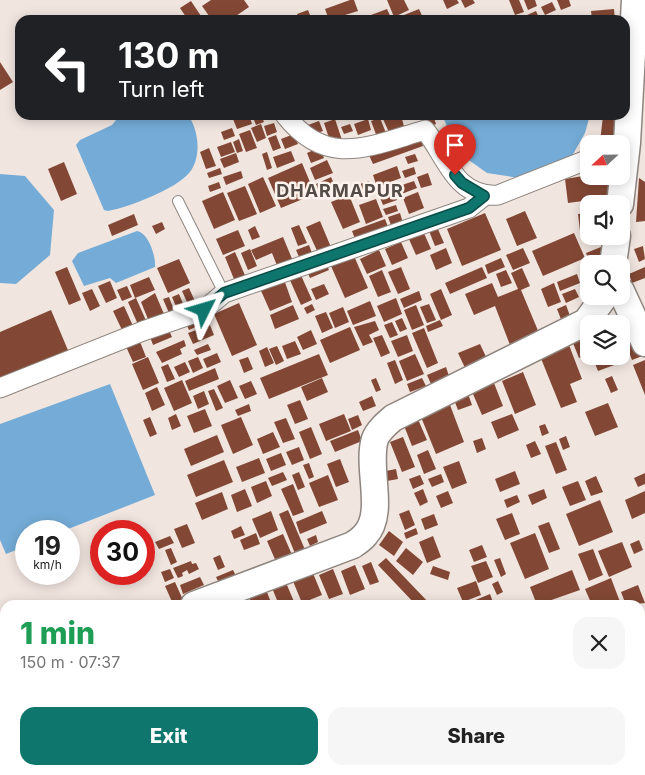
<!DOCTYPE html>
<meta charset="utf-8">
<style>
body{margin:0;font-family:Inter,sans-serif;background:#f6f6f6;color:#222;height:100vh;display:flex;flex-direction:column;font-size:19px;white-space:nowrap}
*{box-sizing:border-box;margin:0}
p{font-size:16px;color:#767676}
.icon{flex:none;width:28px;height:28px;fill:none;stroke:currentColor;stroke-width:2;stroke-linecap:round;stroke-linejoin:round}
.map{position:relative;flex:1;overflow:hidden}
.details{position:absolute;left:0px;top:600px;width:645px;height:175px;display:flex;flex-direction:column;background:#fff;border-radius:15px 15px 0 0;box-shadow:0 2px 12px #0003}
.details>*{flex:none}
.hud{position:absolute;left:15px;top:15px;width:615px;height:105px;border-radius:15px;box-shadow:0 2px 12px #0003;background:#202124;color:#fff;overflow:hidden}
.needle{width:32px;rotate:248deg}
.fabs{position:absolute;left:580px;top:135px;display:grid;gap:10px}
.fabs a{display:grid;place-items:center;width:50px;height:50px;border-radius:10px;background:#fff;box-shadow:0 2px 12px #0003;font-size:25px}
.speed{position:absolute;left:15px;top:520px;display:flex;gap:10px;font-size:25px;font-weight:700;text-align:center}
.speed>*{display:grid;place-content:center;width:65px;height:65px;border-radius:50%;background:#fff;box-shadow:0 2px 12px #0003;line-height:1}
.speed small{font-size:12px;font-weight:400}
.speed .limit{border:8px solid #d22;background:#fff;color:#111}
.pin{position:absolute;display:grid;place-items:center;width:42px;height:42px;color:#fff;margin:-51px -21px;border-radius:50% 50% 50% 0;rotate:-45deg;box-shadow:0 0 5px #0007}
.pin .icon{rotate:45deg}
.me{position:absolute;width:55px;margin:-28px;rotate:50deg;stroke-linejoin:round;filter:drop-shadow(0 0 4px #0008)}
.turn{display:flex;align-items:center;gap:18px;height:105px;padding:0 20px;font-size:22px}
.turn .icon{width:65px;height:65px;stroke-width:2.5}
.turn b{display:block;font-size:35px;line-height:42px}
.round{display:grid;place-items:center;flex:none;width:52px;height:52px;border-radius:15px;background:#f6f6f6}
.head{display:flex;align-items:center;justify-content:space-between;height:85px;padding:0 20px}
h1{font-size:30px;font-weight:800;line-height:38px;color:#1e9e55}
.primary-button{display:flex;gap:10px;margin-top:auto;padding:10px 20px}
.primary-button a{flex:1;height:58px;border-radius:15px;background:#0f766e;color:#fff;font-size:20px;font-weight:800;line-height:58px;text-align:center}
.primary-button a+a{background:#f6f6f6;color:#222}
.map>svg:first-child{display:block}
.water{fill:#74acd7}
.building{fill:#834835}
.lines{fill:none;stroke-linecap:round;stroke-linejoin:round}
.lane-casing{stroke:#8f857f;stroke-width:12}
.street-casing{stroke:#8f857f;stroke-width:21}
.secondary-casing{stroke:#8f857f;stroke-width:29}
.lane{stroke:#fff;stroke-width:10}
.street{stroke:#fff;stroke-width:19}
.secondary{stroke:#fff;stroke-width:26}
.route-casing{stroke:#0a4d48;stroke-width:12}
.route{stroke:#0f766e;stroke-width:9}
.labels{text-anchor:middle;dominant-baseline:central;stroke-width:5;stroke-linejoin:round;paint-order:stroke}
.district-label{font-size:18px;font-weight:bold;letter-spacing:1px;fill:#544b46;stroke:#fef2ec}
</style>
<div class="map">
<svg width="645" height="775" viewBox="0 0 645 775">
<rect width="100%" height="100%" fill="#f1e5df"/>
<!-- water -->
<path class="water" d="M120,115h68c11,15 14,43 1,58 -13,16 -60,34 -81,38l-4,-1 -28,-65 4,-5 32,-15z
M442,115h148l-5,18 -13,23 -53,22 -32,-5 -28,-20z
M0,174l25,2 29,34 -4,45 -34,29 -16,-1z
M137,231c12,2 19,26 18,36l-39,16 -6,-5 -26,8 -12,-25 6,-8z
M110,384l45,111 -92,36h-37v15l-20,8 -6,-14v-116z
M0,760l5,5v5h87l2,5h-94z
M487,770h88l1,5h-100z"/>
<!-- building -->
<path class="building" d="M211,0h33l5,7 -19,13h-18l-10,-14z
M350,0h4l4,11 -29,9 -4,-11z
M387,0h17l5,10 -15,7z
M443,0h14l2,3 -12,6z
M461,0h12l2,3 -10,5z
M509,0h10l5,12 -9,3z
M524,0h11l2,6 -9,4z
M557,0h12l2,6 -10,4z
M191,1l12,18 -1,1h-14l-8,-12z
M552,2l4,8 -11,5 -4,-8z
M387,9l5,11h-19l-2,-5z
M419,9l5,11h-18l-2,-5z
M614,9l1,11h-23l-1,-9z
M308,10l4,10h-13l-2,-6z
M536,11l4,9h-24z
M0,62l13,20 -13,8z
M245,115h4l3,9 -15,5 -4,-10z
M252,115h9l3,7 -8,3z
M394,115h7l5,19 -14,5 -9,-20z
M433,115l3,9 -10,4 -4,-10z
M603,116l19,2 -2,26 -20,-2z
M380,118l6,15 -9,4 -6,-16z
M335,119l8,24 -11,4 -8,-24z
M368,119l3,11 -13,5 -4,-11z
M319,121l4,10 -12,4 -3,-10z
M274,123l3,9 -10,4 -3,-10z
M261,124l5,14 -9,4 -6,-14z
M350,124l3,7 -9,3 -3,-7z
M232,128l3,8 -11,4 -3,-8z
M250,130l7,18 -11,4 -7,-18z
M294,134l4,10 -13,5 -4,-10z
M419,134l4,12 -50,18 -5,-11z
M276,135l5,13 -8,3 -5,-13z
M239,139l4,12 -6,2 -4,-11z
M231,142l4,10 -14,5 -4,-10z
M320,147l4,11 -13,5 -4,-10z
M209,148l7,18 -10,3 -6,-17z
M291,151l4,10 -18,7 -4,-11z
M267,152l5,16 -5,2 -5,-16z
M236,153l3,9 -15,6 -4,-9z
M415,154l3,7 -10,3 -3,-7z
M327,160l6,13 -18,7 -5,-12z
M64,162l13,32 -16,7 -13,-32z
M302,163l13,31 -34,14 -13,-30z
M397,166l4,12 -24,9 -4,-12z
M414,167l2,7 -11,4 -3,-7z
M220,168l2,6 -13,4 -2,-5z
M241,171l2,7 -17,7 -3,-8z
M428,173l4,12 -11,3 -4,-11z
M589,175l21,1 3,21 -45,6 -3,-24z
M263,177l13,29 -16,7 -12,-29z
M331,177l5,11 -16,6 -4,-10z
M639,178l6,4v39l-9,1z
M369,181l5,13 -12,4 -5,-13z
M414,181l3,7 -18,7 -3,-8z
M219,182l2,6 -11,4 -2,-6z
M245,186l12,28 -18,7 -12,-28z
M393,190l4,10 -14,5 -4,-10z
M223,192l12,28 -21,9 -12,-28z
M418,192l6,16 -15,6 -6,-16z
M349,195l11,27 -17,7 -12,-27z
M376,199l7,18 -17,7 -7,-19z
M396,205l2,6 -12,4 -3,-6z
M525,211l12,27 -20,8 -11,-27z
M400,213l3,10 -11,5 -4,-11z
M485,213l16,37 -39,16 -15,-37z
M589,213v17l-9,1 -2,-17z
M134,214l4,11 -26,11 -4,-11z
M385,219l5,13 -33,12 -5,-13z
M320,221l13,31 -13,5 -14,-30z
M162,222l3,7 -9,5 -4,-8z
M299,225l8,18 -9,3 -7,-18z
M255,226l5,11 -8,3 -4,-10z
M437,227l7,16 -9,3 -6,-15z
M238,230l7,16 -22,9 -7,-16z
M423,231l8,18 -15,6 -8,-18z
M574,233l11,25 -42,18 -11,-25z
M283,237l12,29 -15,7 -8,-20 -16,7 -5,-10z
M401,242l7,16 -16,7 -7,-16z
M309,245l6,16 -12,5 -7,-16z
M643,246l2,13 -6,3 -5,-13z
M601,247l4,9 -15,7 -4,-10z
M446,248l6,15 -16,7 -6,-15z
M523,248l7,15 -17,7 -7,-15z
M250,249l7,17 -9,4 -7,-17z
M379,250l7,16 -19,8 -7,-15z
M235,252l12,28 -11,4 -11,-27z
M354,256l14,32 -23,10 -14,-32z
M501,258l4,9 -17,7 -3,-9z
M179,259l11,24 -22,10 -11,-25z
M325,261l4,9 -19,8 -4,-9z
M589,265v14l-3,1 -4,-12z
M67,267l14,33 -12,5 -14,-33z
M401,267l9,22 -12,5 -10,-22z
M482,267l5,11 -37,16 -5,-11z
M645,267v11l-13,5 -3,-9z
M522,268l8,18 -9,4 18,43 -29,12 -15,-39 -21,9 -9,-21 27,-11 6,14 20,-8 -7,-16z
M382,270l9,22 -13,5 -9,-21z
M506,270l6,13 -11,4 -5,-13z
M300,273l12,27 -11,5 -12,-27z
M282,274l10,28 -22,9 -12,-27z
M577,274l3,9 -20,8 -3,-9z
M149,277l6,13 -20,8 -5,-13z
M110,281l7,17 -11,5 -8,-17z
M554,283l7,19 -13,5 -7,-18z
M324,284l5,10 -13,6 -5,-11z
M127,286l5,11 -10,4 -5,-11z
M189,288l9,20 -7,3 -9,-20z
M92,289l8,17 -10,5 -8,-18z
M441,289l11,26 -11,5 -11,-26z
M575,289l4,8 -13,6 -4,-9z
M419,291l3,9 -18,8 -4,-9z
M155,293l9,21 -14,10 -9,-22z
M179,294l8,19 -7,3 -8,-19z
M169,297l8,21 -5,2 -9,-21z
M136,298l12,27 -8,4 -12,-27z
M396,298l6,16 -18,8 -7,-16z
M370,301l6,15 -23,9 -6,-14z
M239,303l18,42 -25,11 -18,-42z
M312,304l3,6 -8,4 -3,-6z
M429,304l7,16 -9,3 -7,-16z
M293,305l6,14 -24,10 -5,-14z
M416,305l8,20 -12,5 -8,-20z
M566,305l7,19 -9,3 -7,-18z
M124,306l9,20 -11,4 -9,-19z
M343,307l6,15 -14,6 -6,-15z
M51,310l19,45 -70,29v-52z
M208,311l3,9 -22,10 -4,-9z
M326,312l7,16 -11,5 -7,-17z
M626,315l8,18 -13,5v-14h-8l-1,-3z
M402,318l5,11 -7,3 -5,-11z
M440,320l3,6 -15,6 -2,-6z
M375,321l4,9 -10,5 4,7 -10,4 -9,-19z
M392,322l6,13 -8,3 -6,-13z
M210,325l4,10 -21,9 -5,-11z
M167,326l5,11 -19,8 -4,-11z
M350,327l10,23 -30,13 -10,-23z
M424,328l14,35 -11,5 -15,-35z
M311,330l6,14 -14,6 -6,-13z
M137,334l9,23 -13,5 -10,-22z
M382,335l8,18 -9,4 -8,-19z
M407,335l6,16 -15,6 -7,-16z
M184,340l2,6 -6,3 2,5 -20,9 -6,-11z
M580,340l6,15 -7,3 -6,-15z
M640,340l5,15 -13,5 -6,-15z
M295,341l6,13 -14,5 -5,-13z
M208,344l3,6 -14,5 -3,-5z
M480,344l8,17 -22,9 -8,-17z
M569,345l13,34 -12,5 7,18 -16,6 -21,-52z
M277,346l7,15 -8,4 -7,-16z
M267,347l7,16 -9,4 -6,-16z
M217,353l4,9 -14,6 -4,-9z
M319,354l9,21 -59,24 -9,-21z
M415,354l9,20 -17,7 -8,-20z
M592,356h22l3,8 -19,7z
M148,357l11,26 -16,7 -11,-26z
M198,357l5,11 -10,5 -5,-12z
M248,357l5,12 -9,4 -5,-13z
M395,360l8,20 -8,4 -8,-21z
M645,360v35l-12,-30z
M185,362l5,10 -11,5 -5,-10z
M168,364l7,15 -8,3 -6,-15z
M446,367l3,9 -18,8 -4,-9z
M215,368l4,11 -30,12 -4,-10z
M523,372l13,33 -21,9 -13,-33z
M612,376l6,14 -7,3 -6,-14z
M322,378l6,14 -21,9 -6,-14z
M376,378l5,12 -5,2 -5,-12z
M422,378l4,8 -16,6 -3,-8z
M492,378l11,28 -21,9 -12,-28z
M182,380l10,23 -18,8 -10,-23z
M230,380l8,18 -13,5 -8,-17z
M251,381l6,13 -12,5 -6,-13z
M157,387l8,18 -13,6 -7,-18z
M214,389l9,19 -7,3 -8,-20z
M204,391l5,13 -11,5 -5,-13z
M467,391l5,14 -14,5 -5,-13z
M372,396l4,10 -13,5 -4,-9z
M300,400l8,19 -13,5 -8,-19z
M608,403l10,24 -23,9 -10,-24z
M249,404l2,7 -13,5 -3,-6z
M450,405l14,37 -28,12 -15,-37z
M205,409l7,17 -18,7 -7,-17z
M176,414l5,12 -9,4 -4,-12z
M344,414l7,17 -25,10 -7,-17z
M512,414l7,16 -21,9 -7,-17z
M358,415l4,10 -10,5 -4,-11z
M150,417l7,17 -7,3 -7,-17z
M241,417l12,28 -20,9 -12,-29z
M417,417l10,23 -15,6 -9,-23z
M286,418l9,21 -12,4 -9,-21z
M545,424l4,9 -7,3 -3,-10z
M311,427l11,27 -12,5 -11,-27z
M358,430l4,11 -27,11 -5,-11z
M273,432l7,15 -17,7 -6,-15z
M217,435l7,17 -33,14 -7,-17z
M566,436l4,11 -7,3 -4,-11z
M403,437l12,30 -13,5 -12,-30z
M482,438l4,11 -9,4 -4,-12z
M535,441l6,13 -10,4 -5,-13z
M556,442l11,28 -11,4 -11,-28z
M299,447l5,13 -12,5 -6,-13z
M428,450l8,19 -12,5 -7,-19z
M281,453l5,12 -15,6 -5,-12z
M259,458l6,15 -23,9 -6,-15z
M340,459l9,23 -13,5 -9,-23z
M224,460l9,22 -37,15 -9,-22z
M459,461l8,22 -15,6 -9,-22z
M309,463l5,14 -5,2 -6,-14z
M396,469l2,10 -11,2 -1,-10z
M515,471l5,13 -20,8 -5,-13z
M283,472l4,8 -15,6 -4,-8z
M299,472l6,15 -7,3 -6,-15z
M645,473v11l-7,3 -4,-9z
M441,474l3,8 -12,5 -4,-8z
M328,475l10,25 -19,7 -10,-24z
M420,475l4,9 -11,5 -4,-10z
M596,476l7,16 -12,4 -6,-15z
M266,481l6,15 -15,7 -6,-16z
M578,481l8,19 -16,6 -8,-19z
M293,484l11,28 -11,4 -12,-27z
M245,489l7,17 -15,6 -6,-17z
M423,489l5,13 -8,4 -6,-13z
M544,489l3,9 -15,7 -4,-10z
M448,491l5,12 -12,5 -5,-12z
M645,491v22l-13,6 -7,-19z
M222,492l6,17 -26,11 -7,-17z
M517,495l3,7 -13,6 -3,-8z
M600,500l13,32 -34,14 -13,-32z
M288,510l18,42 -10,4 -17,-42z
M409,510l6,15 -10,5 -6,-16z
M271,511l7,19 -18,8 -8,-19z
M322,511l5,12 -27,11 -4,-12z
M512,513l8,21 -15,6 -9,-21z
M434,514l4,11 -13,5 -4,-11z
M549,522l11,27 -11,4 -11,-27z
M187,524l8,19 -13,5 -8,-19z
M241,526l4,9 -11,4 -3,-8z
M416,528l2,6 -12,5 -2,-6z
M389,531l14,11 -9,14 -15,-11z
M256,533l4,11 -16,6 -4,-10z
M535,533l14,36 -24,10 -15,-36z
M283,534l10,23 -16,7 -10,-23z
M316,535l2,7 -8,4 -3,-7z
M170,536l4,7 -15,6 -4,-7z
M433,536l8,21 -14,6 -8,-21z
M639,540l4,10 -9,4 -4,-10z
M622,542l10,25 -23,10 -11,-26z
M482,545l5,12 -13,5 -5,-12z
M171,548l6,14 -6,3 -6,-15z
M406,548l17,14 -10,13 -17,-14z
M593,549l10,26 -14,6 -11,-27z
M220,555l5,12 -7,3 -5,-12z
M386,558l45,47h-15l-38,-40z
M500,558l6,16 -5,3 -7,-17z
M191,561l1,3 4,-1 3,6 -10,5 -2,-4 -5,3 1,3 -5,2 -5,-10z
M486,561l7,16 -15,6 -7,-17z
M371,562l8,20 -9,3 -8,-19z
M355,565l10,24 -15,6 -9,-24z
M310,566l12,29 -20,8 -12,-29z
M433,566l17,6 -2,8 -18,-6z
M170,569l4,9 -9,4 -4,-10z
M333,569l10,25 -14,5 -10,-24z
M233,570l4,8 -17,7 -4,-8z
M572,570l8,20 -43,15 -7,-18z
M200,577l4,8 -21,9 -3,-9z
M284,578l11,26 -2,1h-14l-9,-22z
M611,578l9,24 -8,3h-20l-7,-16z
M476,581l5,14 -18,7 -6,-14z
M498,581l5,11 -6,3 -5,-11z
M175,582l8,18 -10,4 -8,-18z
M638,585l7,18 -19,2 -5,-13z
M265,587l7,18h-20l-4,-11z
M490,594l4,11h-27l-1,-1z
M5,710v27l-5,-12v-13z
M134,770h49l2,5h-53l-1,-4z
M230,770h36l-12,5h-22z"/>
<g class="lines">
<!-- lane casing -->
<g class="lane-casing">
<path id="lane" d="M178,201l46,92"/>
</g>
<!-- street casing -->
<g class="street-casing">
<path id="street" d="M285,115c42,54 85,31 140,15 22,27 30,68 73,65l91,-36
M0,388l143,-57 61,-21 20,-17 245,-85 15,-12
M224,770l3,5"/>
</g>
<!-- secondary casing -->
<g class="secondary-casing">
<path id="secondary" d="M620,204l7,-61 8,-143
M613,264l4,-28
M621,291l24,52
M194,605l159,-60c4,-3 9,-6 12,-10 21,-22 1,-68 10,-96 3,-8 11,-15 18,-21l193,-96 19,-26
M0,681l5,-2"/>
</g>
<!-- lane -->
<use href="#lane" class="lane"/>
<!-- street -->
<use href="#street" class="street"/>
<!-- secondary -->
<use href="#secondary" class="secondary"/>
</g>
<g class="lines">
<!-- route casing -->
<g class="route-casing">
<path id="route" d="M204,310l20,-17 245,-85 15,-12 -22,-13 -7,-8"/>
</g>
<!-- route -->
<use href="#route" class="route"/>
</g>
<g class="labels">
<!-- district labels -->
<g class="district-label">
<text x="340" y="190">DHARMAPUR</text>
</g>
</g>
</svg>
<div class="fabs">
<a><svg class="needle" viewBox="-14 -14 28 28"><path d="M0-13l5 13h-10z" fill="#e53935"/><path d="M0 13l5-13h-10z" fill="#767676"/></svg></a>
<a><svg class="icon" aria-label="sound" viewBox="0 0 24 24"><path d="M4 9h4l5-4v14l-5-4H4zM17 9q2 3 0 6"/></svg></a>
<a><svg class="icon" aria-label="search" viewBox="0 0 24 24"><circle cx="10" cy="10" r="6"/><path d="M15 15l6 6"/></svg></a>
<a><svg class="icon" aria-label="layers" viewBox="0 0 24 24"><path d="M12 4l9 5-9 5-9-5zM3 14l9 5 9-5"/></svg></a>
</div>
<div class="speed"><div>19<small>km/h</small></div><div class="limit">30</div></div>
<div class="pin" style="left:455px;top:175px;background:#d93025"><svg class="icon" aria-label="arrive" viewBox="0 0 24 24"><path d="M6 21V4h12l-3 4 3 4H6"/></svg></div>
<svg class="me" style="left:204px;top:310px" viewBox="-20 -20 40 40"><path d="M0-17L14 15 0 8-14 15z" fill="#0f766e" stroke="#fff" stroke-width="4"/></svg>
<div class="hud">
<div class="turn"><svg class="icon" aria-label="left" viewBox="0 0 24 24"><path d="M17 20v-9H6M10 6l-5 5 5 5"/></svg><div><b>130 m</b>Turn left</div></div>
</div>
<section class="details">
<div class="head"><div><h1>1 min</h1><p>150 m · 07:37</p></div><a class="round"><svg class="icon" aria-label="close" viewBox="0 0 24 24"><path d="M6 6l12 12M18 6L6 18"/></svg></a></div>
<div class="primary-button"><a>Exit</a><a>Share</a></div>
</section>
</div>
